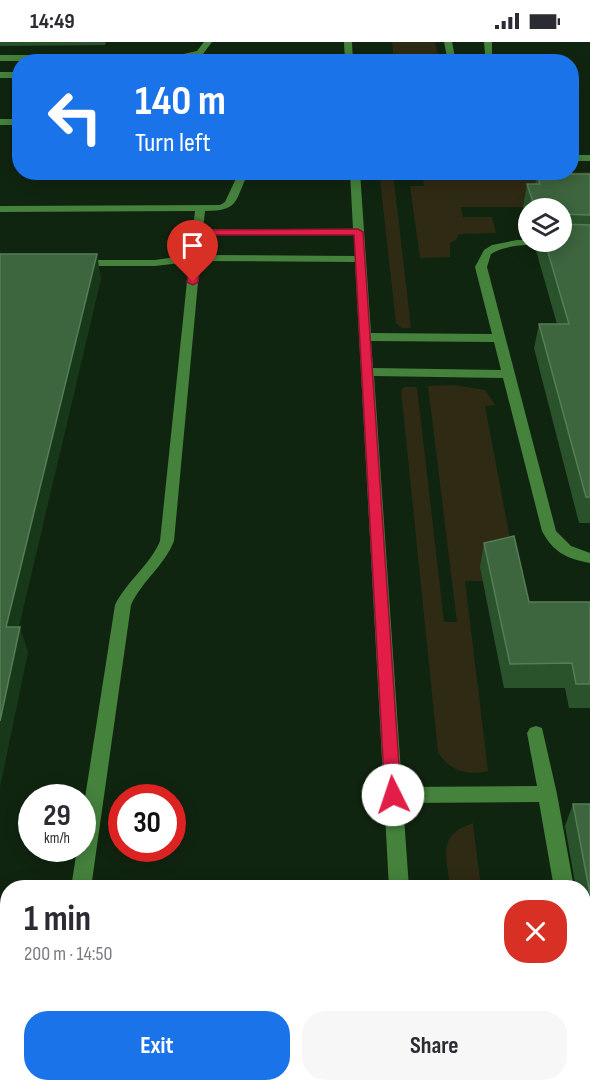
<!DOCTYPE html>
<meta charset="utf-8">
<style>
body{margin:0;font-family:"Sofia Sans Condensed",sans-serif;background:#f7f7f7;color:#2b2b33;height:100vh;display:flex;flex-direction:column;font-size:22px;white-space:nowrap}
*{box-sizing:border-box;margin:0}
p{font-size:20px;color:#7c7c81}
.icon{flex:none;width:33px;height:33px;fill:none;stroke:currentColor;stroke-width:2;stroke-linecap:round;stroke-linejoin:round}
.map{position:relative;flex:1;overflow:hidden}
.panel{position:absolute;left:0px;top:838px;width:591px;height:212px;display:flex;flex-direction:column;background:#fff;border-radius:24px 24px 0 0;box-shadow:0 3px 15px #0003}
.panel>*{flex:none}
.banner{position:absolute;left:12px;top:12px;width:567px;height:126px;border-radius:24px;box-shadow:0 3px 15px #0003;background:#1a73e8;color:#fff;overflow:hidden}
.buttons{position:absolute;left:518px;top:156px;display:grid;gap:12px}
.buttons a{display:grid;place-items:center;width:54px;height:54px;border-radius:50%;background:#fff;box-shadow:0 3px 15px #0003;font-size:30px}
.speed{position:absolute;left:18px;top:742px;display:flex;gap:12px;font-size:30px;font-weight:700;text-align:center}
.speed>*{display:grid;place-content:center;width:78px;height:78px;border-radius:50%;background:#fff;box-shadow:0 3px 15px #0003;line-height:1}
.speed small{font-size:15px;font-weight:400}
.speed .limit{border:9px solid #d22;background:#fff;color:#111}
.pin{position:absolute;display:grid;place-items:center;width:51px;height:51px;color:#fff;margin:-62px -26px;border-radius:50% 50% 50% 0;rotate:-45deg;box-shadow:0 0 6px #0007}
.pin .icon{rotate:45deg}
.me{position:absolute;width:66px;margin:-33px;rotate:356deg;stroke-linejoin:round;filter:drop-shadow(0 0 4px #0008)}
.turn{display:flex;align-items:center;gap:21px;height:126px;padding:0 24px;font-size:27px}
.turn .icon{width:78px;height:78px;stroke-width:2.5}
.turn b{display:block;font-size:42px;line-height:51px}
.round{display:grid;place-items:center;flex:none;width:63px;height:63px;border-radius:24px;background:#f7f7f7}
.overview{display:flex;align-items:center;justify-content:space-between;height:102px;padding:0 24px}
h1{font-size:36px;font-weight:700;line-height:45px}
.primary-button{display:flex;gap:12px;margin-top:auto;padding:12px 24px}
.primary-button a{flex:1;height:69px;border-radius:24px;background:#1a73e8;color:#fff;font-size:24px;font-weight:700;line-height:69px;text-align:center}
.primary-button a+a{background:#f7f7f7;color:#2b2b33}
.status{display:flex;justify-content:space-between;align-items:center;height:42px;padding:0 30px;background:#fff;direction:ltr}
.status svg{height:16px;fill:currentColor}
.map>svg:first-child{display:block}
.green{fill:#2f2a13}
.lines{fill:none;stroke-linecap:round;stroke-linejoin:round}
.minor{fill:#45833d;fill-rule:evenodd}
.wall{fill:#2a532c}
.shaded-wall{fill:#183919}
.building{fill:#3d653e;stroke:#557d56;stroke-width:1.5}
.route{fill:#e11d48;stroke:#92132f;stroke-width:1.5}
</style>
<div class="status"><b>14:49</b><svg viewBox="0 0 49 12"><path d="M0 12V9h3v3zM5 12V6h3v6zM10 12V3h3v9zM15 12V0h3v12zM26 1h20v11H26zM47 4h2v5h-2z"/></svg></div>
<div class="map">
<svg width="590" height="1049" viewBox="0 0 590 1049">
<rect width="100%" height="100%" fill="#102510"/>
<!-- green -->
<path class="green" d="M392,0h43l4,19h-45z
M387,130l6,1 18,155h-9l-6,-5 -16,-143 1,-4z
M590,130v25l-55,10h-74l2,10h29l4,16 -37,1 -3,6 -6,3v14l-30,1 -10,-72h14l-2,-13z
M454,343l31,5 10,15 -10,1 33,175h-53l23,190c-20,5 -39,0 -50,-19l-37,-362 4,-3h12l27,235h13l-29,-236z
M473,781l8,65h-31c-3,-33 -14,-52 23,-65z"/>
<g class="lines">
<!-- minor -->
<path class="minor" d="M204,0h8l-9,12 -24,7h-179v-6h179l18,-4z
M344,0h8l1,20h-8z
M444,0h8l4,20h-8z
M484,0h8v15l-10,5h-12l15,-8z
M0,30h20v6h-20z
M0,77h20v6h-20z
M572,113h18v6h-18z
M239,130h10c-15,28 -8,39 -44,39l-2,18h150l-3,-57h10l11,161 121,1 -17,-67 9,-17 8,-5 25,-5 73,1v6c-26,0 -77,-8 -99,7l-4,13 69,264 15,15 19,7v10c-23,-4 -37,-11 -48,-32l-39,-153 -129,-2 28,411 135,-1 -10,-53 3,-5 6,-2 6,2 15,66 17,94h-20l-15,-86 -136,1 6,85h-20l-34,-626 -155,-1 -26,280c-10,25 -32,40 -43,64l-40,283h-20l6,-39h5v-32l33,-212c12,-24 35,-40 45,-64l29,-279 -34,4h-77l-6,-3 6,-3h77l35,-5 5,-44 -195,1v-6l220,-1 5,-3zM203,193h151l1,21 -154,-1zM371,299l123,1 7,28 -128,-2z
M584,942l6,2v54l-6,-2z
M41,1042h22l-1,7h-22z
M401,1042h22l1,7h-22z"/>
</g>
<!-- wall -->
<path class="wall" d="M0,0h106l-1,3 -105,1z
M537,132h53v349h-11l-45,-175 5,-24h18l-22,-77 1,-5h25v-34h-33v16l-5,-17 4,-23h8z
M484,501l45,59h61v106h-21l-4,-20h-61l-24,-121z
M573,762h17v164l-6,-37v-43h-8l-11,-62z"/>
<!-- shaded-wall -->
<path class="shaded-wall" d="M97,212l4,25 -88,373 -7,-25z
M20,585l8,25 -28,135v-66z"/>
<!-- building -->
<path class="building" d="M537,132h53v41l-29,-1v-6h-26l-8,-24h13z
M561,182l29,1v272h-4l-47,-173h30l-24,-82h16z
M0,212h97l-91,373h14l-20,94z
M514,494l15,66h61v82h-14l-4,-21 -62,1 -26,-121z
M573,762h17v90z"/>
<!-- route -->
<path class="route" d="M358,187l5,3 38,563 -2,5 -6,2 -5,-2 -3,-5 -31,-560h-151l-5,47 -5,3 -6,-3 8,-52z"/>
</svg>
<div class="buttons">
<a><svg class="icon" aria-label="layers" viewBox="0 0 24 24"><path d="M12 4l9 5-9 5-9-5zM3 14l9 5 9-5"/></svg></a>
</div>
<div class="speed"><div>29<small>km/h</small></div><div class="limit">30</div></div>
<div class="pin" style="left:193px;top:240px;background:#d93025"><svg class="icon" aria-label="arrive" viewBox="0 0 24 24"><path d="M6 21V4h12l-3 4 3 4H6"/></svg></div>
<svg class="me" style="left:393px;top:753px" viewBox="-20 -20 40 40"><circle r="19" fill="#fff"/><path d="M0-13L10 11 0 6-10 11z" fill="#e11d48"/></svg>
<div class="banner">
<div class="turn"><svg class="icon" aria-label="left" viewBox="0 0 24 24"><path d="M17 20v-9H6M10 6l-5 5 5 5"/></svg><div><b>140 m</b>Turn left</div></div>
</div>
<section class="panel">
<div class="overview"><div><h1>1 min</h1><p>200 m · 14:50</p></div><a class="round" style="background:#d93025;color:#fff"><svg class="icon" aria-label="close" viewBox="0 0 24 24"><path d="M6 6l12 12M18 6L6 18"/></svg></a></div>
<div class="primary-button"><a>Exit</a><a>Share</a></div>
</section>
</div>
